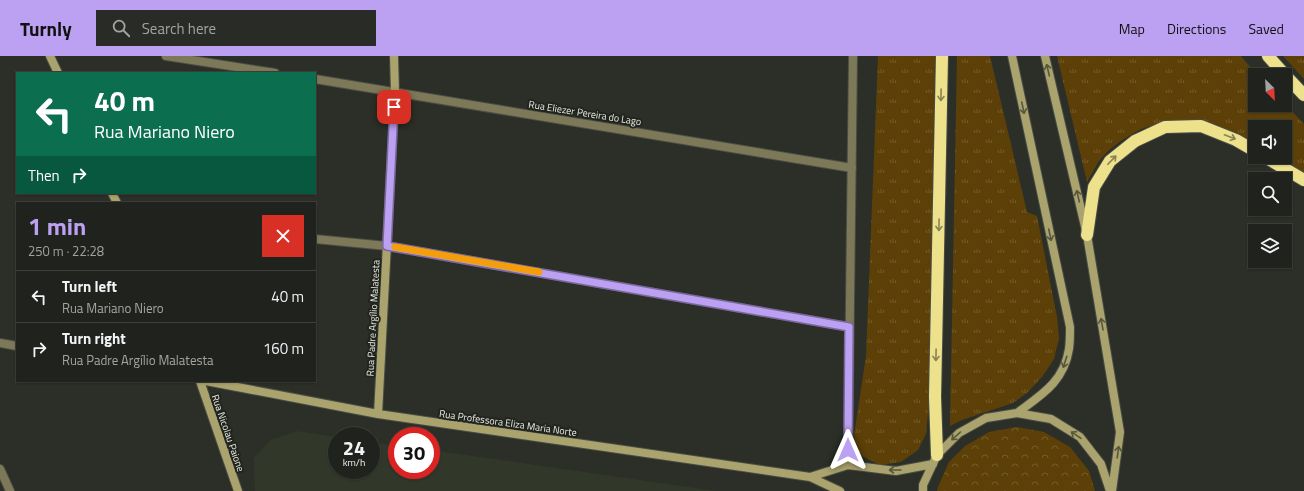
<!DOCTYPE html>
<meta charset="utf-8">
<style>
body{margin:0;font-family:"Titillium Web",sans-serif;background:#282b26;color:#f1f3f6;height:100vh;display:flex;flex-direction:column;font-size:15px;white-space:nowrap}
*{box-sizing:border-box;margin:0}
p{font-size:13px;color:#a2a4a4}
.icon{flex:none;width:22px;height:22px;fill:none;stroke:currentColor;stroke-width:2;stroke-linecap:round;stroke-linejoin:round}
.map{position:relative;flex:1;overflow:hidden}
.panel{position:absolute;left:16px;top:146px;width:300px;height:180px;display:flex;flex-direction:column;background:#20231d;border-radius:0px;box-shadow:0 1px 3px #0004,0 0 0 1px #3d403b}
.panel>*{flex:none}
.top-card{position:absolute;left:16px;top:16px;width:300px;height:122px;border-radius:0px;box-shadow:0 1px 3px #0004,0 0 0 1px #3d403b;background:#0b6e4f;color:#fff;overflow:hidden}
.needle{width:26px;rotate:156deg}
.controls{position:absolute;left:1248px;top:12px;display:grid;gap:8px}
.controls a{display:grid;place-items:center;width:44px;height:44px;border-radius:0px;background:#20231d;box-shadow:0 1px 3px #0004,0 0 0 1px #3d403b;font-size:20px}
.speed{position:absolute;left:328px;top:371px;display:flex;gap:8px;font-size:20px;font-weight:700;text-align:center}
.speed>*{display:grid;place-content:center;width:52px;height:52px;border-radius:50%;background:#20231d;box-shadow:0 1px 3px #0004,0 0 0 1px #3d403b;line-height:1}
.speed small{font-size:10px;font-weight:400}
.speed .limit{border:6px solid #d22;background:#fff;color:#111}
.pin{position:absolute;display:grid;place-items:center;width:34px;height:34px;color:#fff;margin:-17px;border-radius:8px;box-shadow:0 2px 6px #0006}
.me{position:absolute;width:44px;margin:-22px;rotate:0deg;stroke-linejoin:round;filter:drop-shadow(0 0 3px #0008)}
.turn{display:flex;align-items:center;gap:14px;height:84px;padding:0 12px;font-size:18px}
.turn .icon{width:52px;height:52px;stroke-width:2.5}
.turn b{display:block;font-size:28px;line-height:34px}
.then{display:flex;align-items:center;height:38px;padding:0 12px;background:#0003;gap:8px;font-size:15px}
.round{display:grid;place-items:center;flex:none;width:42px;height:42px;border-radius:0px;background:#282b26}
.head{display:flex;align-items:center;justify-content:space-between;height:68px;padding:0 12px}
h1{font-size:24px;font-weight:700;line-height:30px;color:#bca0f2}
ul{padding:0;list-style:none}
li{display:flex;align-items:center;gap:12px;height:52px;padding:0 12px;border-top:1px solid #3d403b}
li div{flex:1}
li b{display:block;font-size:15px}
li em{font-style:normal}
header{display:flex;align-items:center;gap:24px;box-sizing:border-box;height:56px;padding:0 20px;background:#bca0f2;color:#111}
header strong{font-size:19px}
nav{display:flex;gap:22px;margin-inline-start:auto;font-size:14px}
.search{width:280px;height:36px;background:#282b26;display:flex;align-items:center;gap:10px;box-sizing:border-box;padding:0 14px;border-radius:0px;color:#a2a4a4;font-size:15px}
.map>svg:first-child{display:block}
.built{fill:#313729}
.grass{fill:url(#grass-tufts)}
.park{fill:url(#park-crowns)}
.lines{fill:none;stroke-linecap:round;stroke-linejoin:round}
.street-casing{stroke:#494d46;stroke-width:10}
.secondary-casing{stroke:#494d46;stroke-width:10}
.highway-casing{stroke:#494d46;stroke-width:14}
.street{stroke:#7d7857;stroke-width:8}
.secondary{stroke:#aaa36d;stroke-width:8}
.highway{stroke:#ede18c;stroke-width:12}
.oneway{stroke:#58573d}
.oneway2{stroke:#888354}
.route-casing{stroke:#7a689d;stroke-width:10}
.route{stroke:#bca0f2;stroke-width:7}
.slow{stroke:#f59e0b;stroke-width:7}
.labels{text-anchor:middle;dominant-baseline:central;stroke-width:4;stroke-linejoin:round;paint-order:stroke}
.street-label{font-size:10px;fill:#e9ece6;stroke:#22251d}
</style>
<header>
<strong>Turnly</strong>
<div class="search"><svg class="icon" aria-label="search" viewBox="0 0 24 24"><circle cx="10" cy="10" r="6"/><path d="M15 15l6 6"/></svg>Search here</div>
<nav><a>Map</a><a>Directions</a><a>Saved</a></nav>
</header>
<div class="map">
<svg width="1304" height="435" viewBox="0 0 1304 435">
<defs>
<pattern id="grass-tufts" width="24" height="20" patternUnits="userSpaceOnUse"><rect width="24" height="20" fill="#5d4008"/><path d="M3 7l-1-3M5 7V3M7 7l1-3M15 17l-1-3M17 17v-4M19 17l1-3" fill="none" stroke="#745c2c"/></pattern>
<pattern id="park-crowns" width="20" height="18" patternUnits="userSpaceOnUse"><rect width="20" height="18" fill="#5d4008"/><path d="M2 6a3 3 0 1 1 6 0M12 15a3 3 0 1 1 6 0" fill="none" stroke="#745c2c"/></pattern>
</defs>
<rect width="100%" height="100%" fill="#2b2f27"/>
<!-- built -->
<path class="built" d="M297,375l40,6v33h34v-28l26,4v24h34v-20l285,41h-461l-1,-33 16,-18z"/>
<!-- grass -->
<path class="grass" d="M878,0h57l-6,348 -3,30 -8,16 -17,12 -21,3 -22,-11 -5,-12 13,-86z
M957,0h33l37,156 10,4 20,101 2,21 -5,21 -12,18 -15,16 -14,10 -51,17 -12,6z
M1057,0h184l16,19h-2v30l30,-1 19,20v49l-28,-16h9v-30h-30v18l-79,-24 -16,2 -19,6 -19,11 -14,11 -9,10 -12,21z
M1283,0h21v23z"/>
<!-- park -->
<path class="park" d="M1017,371l27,5 26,15 19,24 6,20h-158l1,-4 11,-25 16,-16 24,-14z"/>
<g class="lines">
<!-- street casing -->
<g class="street-casing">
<path id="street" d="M166,0l109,17
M315,23l537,89
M315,183l72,7 462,81
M0,287l17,3
M848,409l5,-409
M0,413l10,22"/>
</g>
<!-- secondary casing -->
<g class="secondary-casing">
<path id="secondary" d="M50,0l8,17
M1012,0l58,271c0,7 0,15 -1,22 -5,33 -28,46 -52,64
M1045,0l42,179 33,197 -8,59
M112,137l5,10
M200,325l38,110
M206,325l172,33 432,63 30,14
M378,358l17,-322 -1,-36
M810,421l38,-12 48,6 37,-7
M923,435v-6l14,-30 22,-22 27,-15 31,-5 34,6 29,18 21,27 9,27"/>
</g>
<!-- highway casing -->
<g class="highway-casing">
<path id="highway" d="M1268,0l17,19
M1285,19l19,20
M1265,101l39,23
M1087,179l7,-48 16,-26 25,-20 30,-14 36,-1 35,14 19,11
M937,399l-2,-58 7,-341"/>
</g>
<!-- street -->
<use href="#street" class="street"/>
<!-- secondary -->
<use href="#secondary" class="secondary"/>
<!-- highway -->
<use href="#highway" class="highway"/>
</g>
<!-- one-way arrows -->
<defs><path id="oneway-shaft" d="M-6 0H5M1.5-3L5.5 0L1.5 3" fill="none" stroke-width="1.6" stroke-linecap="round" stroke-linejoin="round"/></defs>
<g class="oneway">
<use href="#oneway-shaft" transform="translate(1048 14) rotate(-103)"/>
<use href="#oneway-shaft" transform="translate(1023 52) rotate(78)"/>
<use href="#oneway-shaft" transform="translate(1078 140) rotate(-103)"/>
<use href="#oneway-shaft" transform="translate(1050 179) rotate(78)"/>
<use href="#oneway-shaft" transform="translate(1102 268) rotate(-100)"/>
<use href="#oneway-shaft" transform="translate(1065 306) rotate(108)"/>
<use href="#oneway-shaft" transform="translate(1076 379) rotate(-146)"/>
<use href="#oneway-shaft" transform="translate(956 380) rotate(138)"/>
<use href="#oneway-shaft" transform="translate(1118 396) rotate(-82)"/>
<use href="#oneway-shaft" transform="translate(895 414) rotate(180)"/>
</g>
<g class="oneway2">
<use href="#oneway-shaft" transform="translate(941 39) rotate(91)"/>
<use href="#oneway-shaft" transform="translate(1230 81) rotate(21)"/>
<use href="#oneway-shaft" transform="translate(1112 104) rotate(-46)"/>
<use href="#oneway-shaft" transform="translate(939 169) rotate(91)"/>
<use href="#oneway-shaft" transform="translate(936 299) rotate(91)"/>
</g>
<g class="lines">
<!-- route casing -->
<g class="route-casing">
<path id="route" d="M394,51l-7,139 462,81 -1,123"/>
</g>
<!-- route -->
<use href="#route" class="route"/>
<!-- slow -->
<path class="slow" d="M395,191l144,25"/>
</g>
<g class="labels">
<!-- street labels -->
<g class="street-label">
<text transform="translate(585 57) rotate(9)">Rua Eliezer Pereira do Lago</text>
<text transform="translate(373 262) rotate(-87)">Rua Padre Argílio Malatesta</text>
<text transform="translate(508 367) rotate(8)">Rua Professora Eliza Maria Norte</text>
<text transform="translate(228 377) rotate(71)">Rua Nicolau Paione</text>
</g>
</g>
</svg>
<div class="controls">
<a><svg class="needle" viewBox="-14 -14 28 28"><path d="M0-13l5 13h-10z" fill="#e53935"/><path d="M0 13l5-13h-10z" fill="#a2a4a4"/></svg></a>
<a><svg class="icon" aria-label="sound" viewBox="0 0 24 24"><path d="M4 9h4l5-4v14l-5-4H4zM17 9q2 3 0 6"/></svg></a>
<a><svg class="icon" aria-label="search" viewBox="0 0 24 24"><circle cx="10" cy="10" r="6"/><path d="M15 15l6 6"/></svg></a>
<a><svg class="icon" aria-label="layers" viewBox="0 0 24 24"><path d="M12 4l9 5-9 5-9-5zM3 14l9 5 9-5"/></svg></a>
</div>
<div class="speed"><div>24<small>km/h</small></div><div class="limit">30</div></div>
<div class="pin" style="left:394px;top:51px;background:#d93025"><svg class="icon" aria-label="arrive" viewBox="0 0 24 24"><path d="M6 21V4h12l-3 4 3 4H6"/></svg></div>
<svg class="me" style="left:848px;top:394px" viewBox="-20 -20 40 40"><path d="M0-17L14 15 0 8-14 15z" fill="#bca0f2" stroke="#fff" stroke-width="4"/></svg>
<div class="top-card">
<div class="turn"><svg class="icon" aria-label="left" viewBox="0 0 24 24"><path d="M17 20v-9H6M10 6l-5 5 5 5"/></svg><div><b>40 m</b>Rua Mariano Niero</div></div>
<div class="then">Then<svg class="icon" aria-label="right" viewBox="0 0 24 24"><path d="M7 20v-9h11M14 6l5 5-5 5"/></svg></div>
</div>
<section class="panel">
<div class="head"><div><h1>1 min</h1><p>250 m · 22:28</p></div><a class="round" style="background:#d93025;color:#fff"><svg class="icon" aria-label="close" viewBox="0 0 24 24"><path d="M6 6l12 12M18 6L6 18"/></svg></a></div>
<ul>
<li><svg class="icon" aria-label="left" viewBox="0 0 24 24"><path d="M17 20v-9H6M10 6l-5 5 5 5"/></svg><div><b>Turn left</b><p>Rua Mariano Niero</p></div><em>40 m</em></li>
<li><svg class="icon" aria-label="right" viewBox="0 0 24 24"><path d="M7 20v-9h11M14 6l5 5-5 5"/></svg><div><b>Turn right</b><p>Rua Padre Argílio Malatesta</p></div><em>160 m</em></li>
</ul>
</section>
</div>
